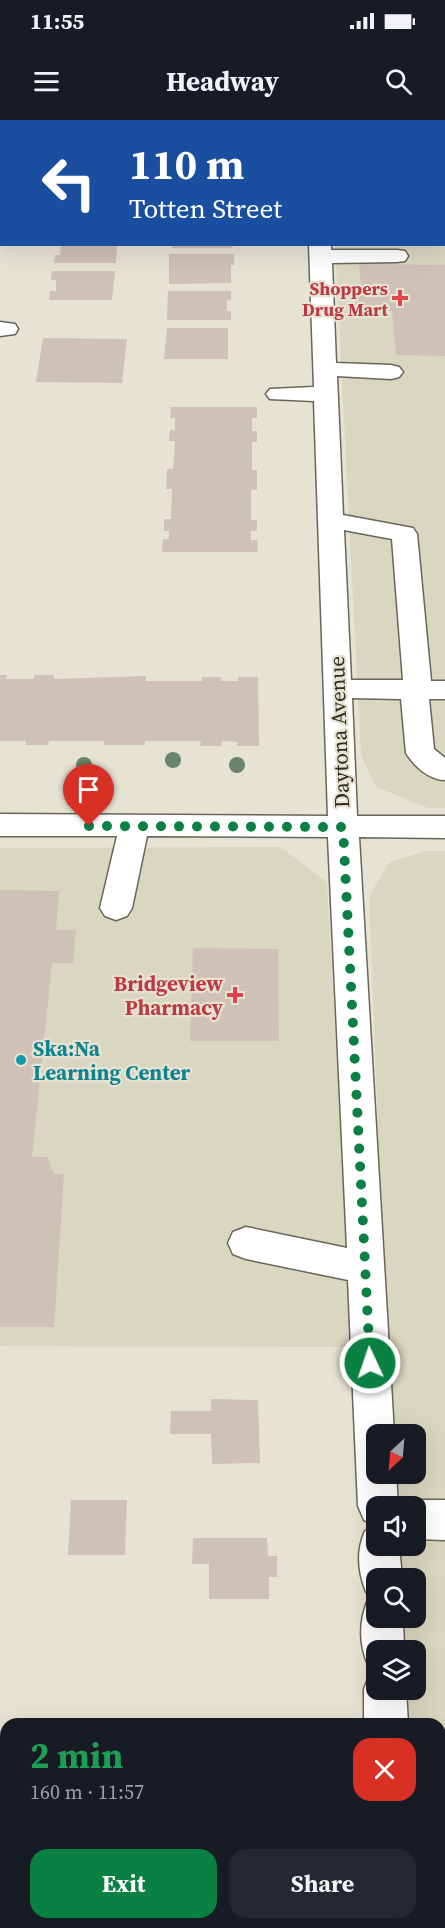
<!DOCTYPE html>
<meta charset="utf-8">
<style>
body{margin:0;font-family:"Source Serif 4",serif;background:#242831;color:#f1f3f6;height:100vh;display:flex;flex-direction:column;font-size:22px;white-space:nowrap}
*{box-sizing:border-box;margin:0}
p{font-size:20px;color:#9ea1a6}
.icon{flex:none;width:33px;height:33px;fill:none;stroke:currentColor;stroke-width:2;stroke-linecap:round;stroke-linejoin:round}
.map{position:relative;flex:1;overflow:hidden}
.side{position:absolute;left:0px;top:1598px;width:446px;height:212px;display:flex;flex-direction:column;background:#171b24;border-radius:18px 18px 0 0;box-shadow:0 6px 24px #0002}
.side>*{flex:none}
.guide{position:absolute;left:0px;top:0px;width:446px;height:126px;box-shadow:0 6px 24px #0002;background:#1a4fa0;color:#fff;overflow:hidden}
.needle{width:39px;rotate:206deg}
.buttons{position:absolute;left:366px;top:1304px;display:grid;gap:12px}
.buttons a{display:grid;place-items:center;width:60px;height:60px;border-radius:12px;background:#171b24;box-shadow:0 6px 24px #0002;font-size:30px}
.pin{position:absolute;display:grid;place-items:center;width:51px;height:51px;color:#fff;margin:-62px -26px;border-radius:50% 50% 50% 0;rotate:-45deg;box-shadow:0 0 6px #0007}
.pin .icon{rotate:45deg}
.me{position:absolute;width:66px;margin:-33px;rotate:357deg;stroke-linejoin:round;filter:drop-shadow(0 0 4px #0008)}
.turn{display:flex;align-items:center;gap:21px;height:126px;padding:0 30px;font-size:27px}
.turn .icon{width:78px;height:78px;stroke-width:2.5}
.turn b{display:block;font-size:42px;line-height:51px}
.round{display:grid;place-items:center;flex:none;width:63px;height:63px;border-radius:18px;background:#242831}
.headline{display:flex;align-items:center;justify-content:space-between;height:102px;padding:0 30px}
h1{font-size:36px;font-weight:700;line-height:45px;color:#1e9e55}
.primary-button{display:flex;gap:12px;margin-top:auto;padding:12px 30px}
.primary-button a{flex:1;height:69px;border-radius:18px;background:#0b8043;color:#fff;font-size:24px;font-weight:700;line-height:69px;text-align:center}
.primary-button a+a{background:#242831;color:#f1f3f6}
.status{display:flex;justify-content:space-between;align-items:center;height:42px;padding:0 30px;background:#171b24;direction:ltr}
.status svg{height:16px;fill:currentColor}
header{display:flex;justify-content:space-between;align-items:center;height:78px;padding:0 30px;background:#171b24;font-size:27px;font-weight:700}
.map>svg:first-child{display:block}
.built{fill:#dad7c0}
.building{fill:#cec1b5}
.lines{fill:none;stroke-linecap:round;stroke-linejoin:round}
.minor-casing{stroke:#686658;stroke-width:3}
.minor{fill:#fff;fill-rule:evenodd}
.tree{fill:#6b856c}
.route{stroke:#0b8043;stroke-width:10;stroke-dasharray:0 18}
.health-dot{fill:#e0444e;stroke:#e6e3d3;stroke-width:2}
.culture-dot{fill:#0f9aa8;stroke:#e6e3d3;stroke-width:2}
.labels{text-anchor:middle;dominant-baseline:central;stroke-width:4.5;stroke-linejoin:round;paint-order:stroke}
.far-health-label{font-size:18px;font-weight:bold;fill:#be3a42;stroke:#e6e3d3;text-anchor:end}
.street-label{font-size:21px;fill:#2c2c25;stroke:#e6e3d3}
.health-label{font-size:21px;font-weight:bold;fill:#be3a42;stroke:#e6e3d3;text-anchor:end}
.culture-label{font-size:21px;font-weight:bold;fill:#0d838f;stroke:#e6e3d3;text-anchor:start}
</style>
<div class="status"><b>11:55</b><svg viewBox="0 0 49 12"><path d="M0 12V9h3v3zM5 12V6h3v6zM10 12V3h3v9zM15 12V0h3v12zM26 1h20v11H26zM47 4h2v5h-2z"/></svg></div>
<header><svg class="icon" aria-label="menu" viewBox="0 0 24 24"><path d="M4 6h16M4 12h16M4 18h16"/></svg>Headway<svg class="icon" aria-label="search" viewBox="0 0 24 24"><circle cx="10" cy="10" r="6"/><path d="M15 15l6 6"/></svg></header>
<div class="map">
<svg width="445" height="1808" viewBox="0 0 445 1808">
<rect width="100%" height="100%" fill="#e6e3d3"/>
<!-- built -->
<path class="built" d="M328,0h117v688h-17l-52,-21 -15,-32 -26,-510 109,-1v-122z
M281,727l46,35 25,465 -352,-1v-498z
M426,731h19v1077h-32v-5h27v-199l-37,-1 -2,-34h15v-39h-16l-2,-33h18v-39h-20l-1,-33h21v-39h-23l-1,-33h24v-39h-26l-21,-538 21,-34z"/>
<!-- building -->
<path class="building" d="M61,124h56l-1,19h-62l1,-8h5z
M172,124h61l-1,4h-60z
M169,134h65v11h-3v18l-62,1z
M359,144l86,1v91l-49,-1 -4,-44h-37l-1,-26h7z
M52,151h63l-3,29h-63l1,-9h6v-11h-5z
M168,171h63v9h-4v11h4v9h-64z
M167,208h61v31h-64z
M43,218l84,1 -5,44 -86,-1z
M171,287h86v11h-5v13h5v11h-5v28h5v20h-6v30h6v11h-6v9h6l1,12h-96l1,-13h6v-8h-5v-12h7l1,-30h-6l1,-20h6l2,-28h-6l1,-11h5v-12h-5z
M0,555h7l-1,4h28v-4h20v4l92,-3v5h56v-4h19v4h17v-4h20l1,69h-22v-4l-15,-1 -1,5h-21l1,-5h-56v4h-41v-4h-55l-1,4h-22v-4h-26z
M0,770l59,1 -3,39h20l-3,33h-21l-20,194h15l7,17h10l-10,153h-54z
M193,828l85,1 1,92h-89z
M211,1279l47,1 2,63 -48,1 -1,-30h-41l1,-23h40z
M71,1380h56l-2,55h-57z
M193,1418h74l1,18h9v21h-8v22h-60v-35h-17z"/>
<g class="lines">
<!-- minor casing -->
<g class="minor-casing">
<path id="minor" d="M0,0h16v2h-14v5z
M305,0h20v2h-20z
M2,19v21h-2v-20z
M444,34h1v12h-1z
M444,72h1v12h-1z
M309,124h22v6h66l8,1 3,5 -3,5 -8,1 -65,1 4,100 55,2 8,2 4,5 -4,5 -8,2 -54,-3 6,139 70,13 4,6 14,147h14v18h-16l5,50 11,9v22c-16,0 -31,-14 -39,-27l-5,-54 -49,-1 5,118h88v22l-86,-1 35,597h-18v39h20l2,33h-22v19l-12,-5 -6,-14 -10,-226 -102,-21 -13,-5 -5,-11 5,-11 13,-5 101,21 -19,-411 -181,-1 -15,72 -5,8 -11,4 -11,-4 -5,-8 17,-72h-117v-22l328,2 -14,-415 -44,-2 -4,-5 4,-5 44,-2zM344,410l48,9 11,141h-52z
M0,202l15,2 3,5 -3,5 -15,2z
M416,1380h29v40l-29,-1v-33h-14z
M376,1406v19h23l3,33h-26v19l-10,-5c-8,-20 -10,-41 -1,-61z
M376,1478v19h27l1,33h-28v19l-8,-4c-9,-21 -9,-42 -1,-63z
M376,1551v18h30l2,35h-44v-35l6,-15z"/>
</g>
<!-- minor -->
<use href="#minor" class="minor"/>
</g>
<!-- trees -->
<g class="tree">
<circle cx="173" cy="640" r="8"/>
<circle cx="84" cy="645" r="8"/>
<circle cx="237" cy="645" r="8"/>
</g>
<g class="lines">
<!-- route -->
<path class="route" d="M89,706l254,1 27,536"/>
</g>
<!-- markers -->
<g class="health-dot">
<path d="M397 169h6v6h6v6h-6v6h-6v-6h-6v-6h6z"/>
<path d="M232 866h6v6h6v6h-6v6h-6v-6h-6v-6h6z"/>
</g>
<circle class="culture-dot" cx="21" cy="940" r="6"/>
<g class="labels">
<!-- far-health labels -->
<g class="far-health-label">
<text x="388" y="168">Shoppers<tspan x="388" dy="21">Drug Mart</tspan></text>
</g>
<!-- street labels -->
<g class="street-label">
<text transform="translate(339 612) rotate(-92)">Daytona Avenue</text>
</g>
<!-- health labels -->
<g class="health-label">
<text x="223" y="863">Bridgeview<tspan x="223" dy="24">Pharmacy</tspan></text>
</g>
<!-- culture labels -->
<g class="culture-label">
<text x="33" y="928">Ska:Na<tspan x="33" dy="24">Learning Center</tspan></text>
</g>
</g>
</svg>
<div class="buttons">
<a><svg class="needle" viewBox="-14 -14 28 28"><path d="M0-13l5 13h-10z" fill="#e53935"/><path d="M0 13l5-13h-10z" fill="#9ea1a6"/></svg></a>
<a><svg class="icon" aria-label="sound" viewBox="0 0 24 24"><path d="M4 9h4l5-4v14l-5-4H4zM17 9q2 3 0 6"/></svg></a>
<a><svg class="icon" aria-label="search" viewBox="0 0 24 24"><circle cx="10" cy="10" r="6"/><path d="M15 15l6 6"/></svg></a>
<a><svg class="icon" aria-label="layers" viewBox="0 0 24 24"><path d="M12 4l9 5-9 5-9-5zM3 14l9 5 9-5"/></svg></a>
</div>
<div class="pin" style="left:89px;top:706px;background:#d93025"><svg class="icon" aria-label="arrive" viewBox="0 0 24 24"><path d="M6 21V4h12l-3 4 3 4H6"/></svg></div>
<svg class="me" style="left:370px;top:1243px" viewBox="-20 -20 40 40"><circle r="17" fill="#0b8043" stroke="#fff" stroke-width="3"/><path d="M0-11L8 9 0 5-8 9z" fill="#fff"/></svg>
<div class="guide">
<div class="turn"><svg class="icon" aria-label="left" viewBox="0 0 24 24"><path d="M17 20v-9H6M10 6l-5 5 5 5"/></svg><div><b>110 m</b>Totten Street</div></div>
</div>
<section class="side">
<div class="headline"><div><h1>2 min</h1><p>160 m · 11:57</p></div><a class="round" style="background:#d93025;color:#fff"><svg class="icon" aria-label="close" viewBox="0 0 24 24"><path d="M6 6l12 12M18 6L6 18"/></svg></a></div>
<div class="primary-button"><a>Exit</a><a>Share</a></div>
</section>
</div>
